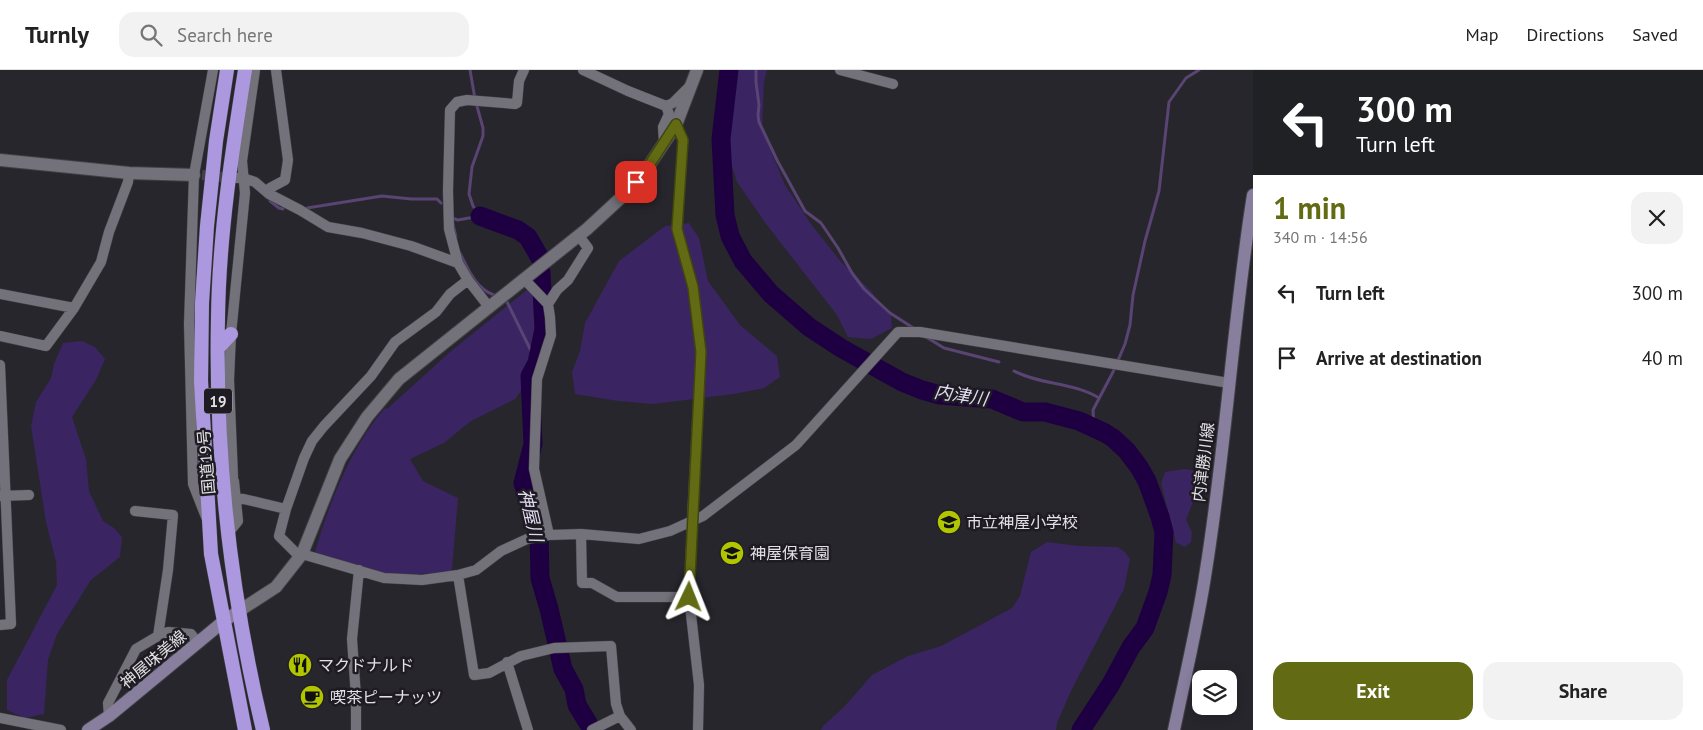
<!DOCTYPE html>
<meta charset="utf-8">
<style>
body{margin:0;font-family:"PT Sans","Noto Sans JP",sans-serif;background:#f2f2f2;color:#222;height:100vh;display:flex;flex-direction:column;font-size:19px;white-space:nowrap}
*{box-sizing:border-box;margin:0}
p{font-size:16px;color:#767676}
.icon{flex:none;width:28px;height:28px;fill:none;stroke:currentColor;stroke-width:2;stroke-linecap:round;stroke-linejoin:round}
.map{position:relative;flex:1;overflow:hidden}
.details{display:flex;flex-direction:column;background:#fff;width:450px}
.details>*{flex:none}
.hud{background:#202124;color:#fff;overflow:hidden}
.controls{position:absolute;left:1192px;top:600px;display:grid;gap:10px}
.controls a{display:grid;place-items:center;width:45px;height:45px;border-radius:10px;background:#fff;box-shadow:0 2px 12px #0003;font-size:25px}
.pin{position:absolute;display:grid;place-items:center;width:42px;height:42px;color:#fff;margin:-21px;border-radius:10px;box-shadow:0 2px 8px #0006}
.me{position:absolute;width:55px;margin:-28px;rotate:2deg;stroke-linejoin:round;filter:drop-shadow(0 0 4px #0008)}
.turn{display:flex;align-items:center;gap:18px;height:105px;padding:0 20px;font-size:22px}
.turn .icon{width:65px;height:65px;stroke-width:2.5}
.turn b{display:block;font-size:35px;line-height:42px}
.round{display:grid;place-items:center;flex:none;width:52px;height:52px;border-radius:15px;background:#f2f2f2}
.headline{display:flex;align-items:center;justify-content:space-between;height:85px;padding:0 20px}
h1{font-size:30px;font-weight:700;line-height:38px;color:#626b13}
.primary-button{display:flex;gap:10px;margin-top:auto;padding:10px 20px}
.primary-button a{flex:1;height:58px;border-radius:15px;background:#626b13;color:#fff;font-size:20px;font-weight:700;line-height:58px;text-align:center}
.primary-button a+a{background:#f2f2f2;color:#222}
ul{padding:0;list-style:none}
li{display:flex;align-items:center;gap:15px;height:65px;padding:0 20px}
li div{flex:1}
li b{display:block;font-size:19px}
li em{font-style:normal}
header{display:flex;align-items:center;gap:30px;box-sizing:border-box;height:70px;padding:0 25px;background:#fff;border-bottom:1px solid #e0e0e0}
header strong{font-size:24px}
nav{display:flex;gap:28px;margin-inline-start:auto;font-size:18px}
.search{width:350px;height:45px;background:#f2f2f2;display:flex;align-items:center;gap:12px;box-sizing:border-box;padding:0 18px;border-radius:15px;color:#767676;font-size:19px}
main{display:flex;flex:1;min-height:0}
.map>svg:first-child{display:block}
.green{fill:#3a2461}
.lines{fill:none;stroke-linecap:round;stroke-linejoin:round}
.stream{stroke:#594473;stroke-width:3}
.river{stroke:#1e0042;stroke-width:19}
.minor-tunnel{stroke:#434248;stroke-width:10;stroke-dasharray:10 5;stroke-linecap:butt}
.minor-casing{stroke:#424146;stroke-width:11}
.tertiary-casing{stroke:#424146;stroke-width:14}
.secondary-casing{stroke:#424146;stroke-width:14}
.trunk-casing{stroke:#424146;stroke-width:15}
.minor{stroke:#737179;stroke-width:10}
.tertiary{stroke:#737179;stroke-width:12}
.secondary{stroke:#887f9f;stroke-width:12}
.trunk{stroke:#ac98de;stroke-width:14}
.route-casing{stroke:#40460c;stroke-width:12}
.route{stroke:#626b13;stroke-width:9}
.labels{text-anchor:middle;dominant-baseline:central;stroke-width:5;stroke-linejoin:round;paint-order:stroke}
.shield{fill:#1e1c22;stroke:#a7a6aa;stroke-width:1}
.shield-label{font-size:15px;font-weight:bold;fill:#e2e1e5}
.street-label{font-size:16px;fill:#e2e1e5;stroke:#1e1c22}
.poi-label{font-size:16px;fill:#e2e1e5;stroke:#1e1c22;text-anchor:start}
.water-label{font-size:18px;font-style:italic;fill:#dfdaef;stroke:#1e1c22}
</style>
<header>
<strong>Turnly</strong>
<div class="search"><svg class="icon" aria-label="search" viewBox="0 0 24 24"><circle cx="10" cy="10" r="6"/><path d="M15 15l6 6"/></svg>Search here</div>
<nav><a>Map</a><a>Directions</a><a>Saved</a></nav>
</header>
<main>
<div class="map">
<svg width="1253" height="660" viewBox="0 0 1253 660">
<rect width="100%" height="100%" fill="#27262c"/>
<!-- green -->
<path class="green" d="M735,0h32l-3,12 -2,48 23,55 26,39 31,39 29,28 20,25 1,12 -21,11 -23,-2 -11,-22 -71,-91 -29,-42 -12,-38 6,-66z
M689,153l10,15 9,43 32,44 37,31 3,21 -16,11 -30,6 -81,10 -35,-3 -43,-7 -3,-22 8,-21 5,-28 34,-62 46,-35z
M538,211l9,8 -1,27 2,17 -14,40 -19,26 -44,22 -27,22 -34,16 13,22 35,17 -6,71 -3,3 -44,3 -29,-3 -61,-20c14,-49 36,-105 70,-144l2,1 64,-58z
M82,271l13,6 10,12 -9,21 -24,37 14,42 3,32 14,30 11,7 8,9 -2,20 -29,23 -34,54 -9,26 -4,54 -19,4 -18,-8v-30l50,-95 -1,-23 -10,-40 -15,-96 5,-24 15,-24 3,-14 9,-21z
M1184,399l14,2 1,15 -13,34 6,12 -1,10 -6,5 -9,-4 -15,-60 4,-11z
M1047,472l32,4 39,1 7,5 5,7 -6,30 -53,102 -14,32 -1,7h-235l2,-4 21,-19 28,-32 36,-19 33,-10 71,-38 8,-12 11,-44z"/>
<g class="lines">
<!-- stream -->
<path class="stream" d="M756,0v12l3,23 -1,10 1,7 18,38 28,51 16,12 17,25 14,25 12,16 26,24 25,16
M270,131l9,7 4,1
M307,138l75,-12 29,3h26l4,4
M452,148l6,2 22,-4 -7,-10 -4,-12 3,-27 11,-31v-8l-8,-29 -5,-29
M453,154l3,13
M460,183c8,16 16,36 34,42
M507,232l30,61
M926,267l18,11 55,14
M1014,301c26,14 59,11 85,27
M1094,359l-1,-19 20,-38 12,-28 5,-19 3,-30 12,-54 14,-50 10,-89 17,-24 13,-8"/>
<!-- river -->
<path class="river" d="M729,0l-8,69 4,76 5,21 13,25 28,33 38,33 32,21 61,34 20,8 18,5 52,4 31,13h22l34,9 26,12 8,5 14,13 12,16 8,14 13,36 4,15 -2,43 -4,17 -13,36 -14,19 -20,37 -30,46
M480,146l38,14 10,7 12,21
M541,202l3,57 -7,34 -7,13 3,68 -10,39 16,49 1,46 9,31 14,60 11,20 3,16 11,18"/>
<!-- minor-tunnel -->
<path class="minor-tunnel" d="M202,105l32,3"/>
<!-- minor casing -->
<g class="minor-casing">
<path id="minor" d="M583,0l45,21 38,15 3,8 -6,13 1,16
M840,0l53,14
M666,36l7,-3 17,-17
M676,55l7,15 -6,89 16,58 8,65 -9,168 -3,77 10,88 -1,45
M236,108h7l12,4 14,12 31,16 28,17 34,6 49,13 47,17 10,17 21,27
M269,124l1,-6 15,-8 3,-20 -12,-90
M458,193l-9,-34 -1,-38 2,-81 7,-8 10,-2 48,4 2,-1 2,-22 5,-11
M524,209l24,25 2,13 1,18 -14,44 -3,90 15,66
M0,224l74,14
M548,234l9,-14 11,-10 20,-32 -9,-12
M0,266l46,10 28,-38 27,-46 8,-30 19,-50 1,-9
M0,295l11,259 -11,1
M0,426l29,-1
M226,427l7,-20 -4,-97 2,-46 14,-141 -3,-32 13,-91
M235,427l51,12
M135,441l38,4 -5,55 -10,66
M206,447l-13,-33 -4,-160 5,-149 19,-105
M229,462l9,-11 -4,-40
M581,464l1,49h10l25,14h72
M302,484l82,24 38,2 36,-5 18,-5 25,-19 26,-12 22,-4 32,-1 58,5 31,-8 33,-15 93,-71 102,-113h22l309,51
M300,487l-21,-21 7,-27 18,-51 8,-17 12,-15 47,-50 24,-34 41,-30 14,-18 18,-14
M458,505l16,100 15,-2 32,-17 33,-8 57,-2 5,58 4,12 11,14
M507,592l21,68
M109,646l-1,-13 28,-54 22,-13 10,-4 23,2 7,9
M0,648l61,12
M356,660v-33l-4,-58 7,-69
M592,660l28,-14"/>
</g>
<!-- tertiary casing -->
<g class="tertiary-casing">
<path id="tertiary" d="M0,90l129,13 65,2
M239,541l37,-24 26,-33 38,-95 27,-42 32,-38 188,-150 38,-35 21,-24 30,-45 21,-55"/>
</g>
<!-- secondary casing -->
<g class="secondary-casing">
<path id="secondary" d="M88,660l21,-14 115,-95 15,-10
M1174,660c11,-53 24,-106 32,-160 20,-124 27,-250 47,-375"/>
</g>
<!-- trunk casing -->
<g class="trunk-casing">
<path id="trunk" d="M227,0l-11,71 -9,85 -5,77 -1,78 10,173 34,176
M245,0c-13,82 -26,165 -27,248 -3,138 13,278 45,412
M218,278l13,-14"/>
</g>
<!-- minor -->
<use href="#minor" class="minor"/>
<!-- tertiary -->
<use href="#tertiary" class="tertiary"/>
<!-- secondary -->
<use href="#secondary" class="secondary"/>
<!-- trunk -->
<use href="#trunk" class="trunk"/>
</g>
<g class="lines">
<!-- route casing -->
<g class="route-casing">
<path id="route" d="M636,112l10,-12 30,-46 7,16 -6,89 16,58 8,65 -12,245"/>
</g>
<!-- route -->
<use href="#route" class="route"/>
</g>
<!-- icons -->
<defs>
<g id="school-disc" transform="scale(1.25)"><circle r="9.5" fill="#b1c500" stroke="#1e1c22"/><path d="M0-5L7-2L0 1L-7-2ZM-4 1L0 2.5L4 1V4Q0 6-4 4Z" fill="#111"/></g>
<g id="restaurant-disc" transform="scale(1.25)"><circle r="9.5" fill="#b1c500" stroke="#1e1c22"/><path d="M-5-6h1v4h1v-4h1v4h1v-4h1v5L-1.5 .5V6h-2V.5L-5-1ZM5-6V6H3V1.5H1.5Q1.5-4 5-6Z" fill="#111"/></g>
<g id="cafe-disc" transform="scale(1.25)"><circle r="9.5" fill="#b1c500" stroke="#1e1c22"/><path d="M-5.5-4.5H6V0H3Q3 3.5 0 3.5H-2.5Q-5.5 3.5-5.5 0ZM3-3.2v2h1.7v-2ZM-6 4.5H4V6H-6Z" fill="#111"/></g>
</defs>
<g fill-rule="evenodd">
<use href="#school-disc" x="949" y="452"/>
<use href="#school-disc" x="732" y="483"/>
<use href="#restaurant-disc" x="300" y="595"/>
<use href="#cafe-disc" x="312" y="627"/>
</g>
<g class="labels">
<!-- shield labels -->
<rect class="shield" x="204" y="318.5" width="28" height="25" rx="4"/>
<g class="shield-label">
<text x="218" y="331">19</text>
</g>
<!-- street labels -->
<g class="street-label">
<text transform="translate(206 392) rotate(-95)">国道19号</text>
<text transform="translate(1203 392) rotate(-83)">内津勝川線</text>
<text transform="translate(153 589) rotate(-40)">神屋味美線</text>
</g>
<!-- poi labels -->
<g class="poi-label">
<text x="966" y="452">市立神屋小学校</text>
<text x="750" y="483">神屋保育園</text>
<text x="318" y="595">マクドナルド</text>
<text x="330" y="627">喫茶ピーナッツ</text>
</g>
<!-- water labels -->
<g class="water-label">
<text transform="translate(961 325) rotate(9)">内津川</text>
<text transform="translate(531 445) rotate(77)">神屋川</text>
</g>
</g>
</svg>
<div class="controls">
<a><svg class="icon" aria-label="layers" viewBox="0 0 24 24"><path d="M12 4l9 5-9 5-9-5zM3 14l9 5 9-5"/></svg></a>
</div>
<div class="pin" style="left:636px;top:112px;background:#d93025"><svg class="icon" aria-label="arrive" viewBox="0 0 24 24"><path d="M6 21V4h12l-3 4 3 4H6"/></svg></div>
<svg class="me" style="left:689px;top:527px" viewBox="-20 -20 40 40"><path d="M0-17L14 15 0 8-14 15z" fill="#626b13" stroke="#fff" stroke-width="4"/></svg>
</div>
<section class="details">
<div class="hud">
<div class="turn"><svg class="icon" aria-label="left" viewBox="0 0 24 24"><path d="M17 20v-9H6M10 6l-5 5 5 5"/></svg><div><b>300 m</b>Turn left</div></div>
</div>
<div class="headline"><div><h1>1 min</h1><p>340 m · 14:56</p></div><a class="round"><svg class="icon" aria-label="close" viewBox="0 0 24 24"><path d="M6 6l12 12M18 6L6 18"/></svg></a></div>
<ul>
<li><svg class="icon" aria-label="left" viewBox="0 0 24 24"><path d="M17 20v-9H6M10 6l-5 5 5 5"/></svg><div><b>Turn left</b></div><em>300 m</em></li>
<li><svg class="icon" aria-label="arrive" viewBox="0 0 24 24"><path d="M6 21V4h12l-3 4 3 4H6"/></svg><div><b>Arrive at destination</b></div><em>40 m</em></li>
</ul>
<div class="primary-button"><a>Exit</a><a>Share</a></div>
</section>
</main>
